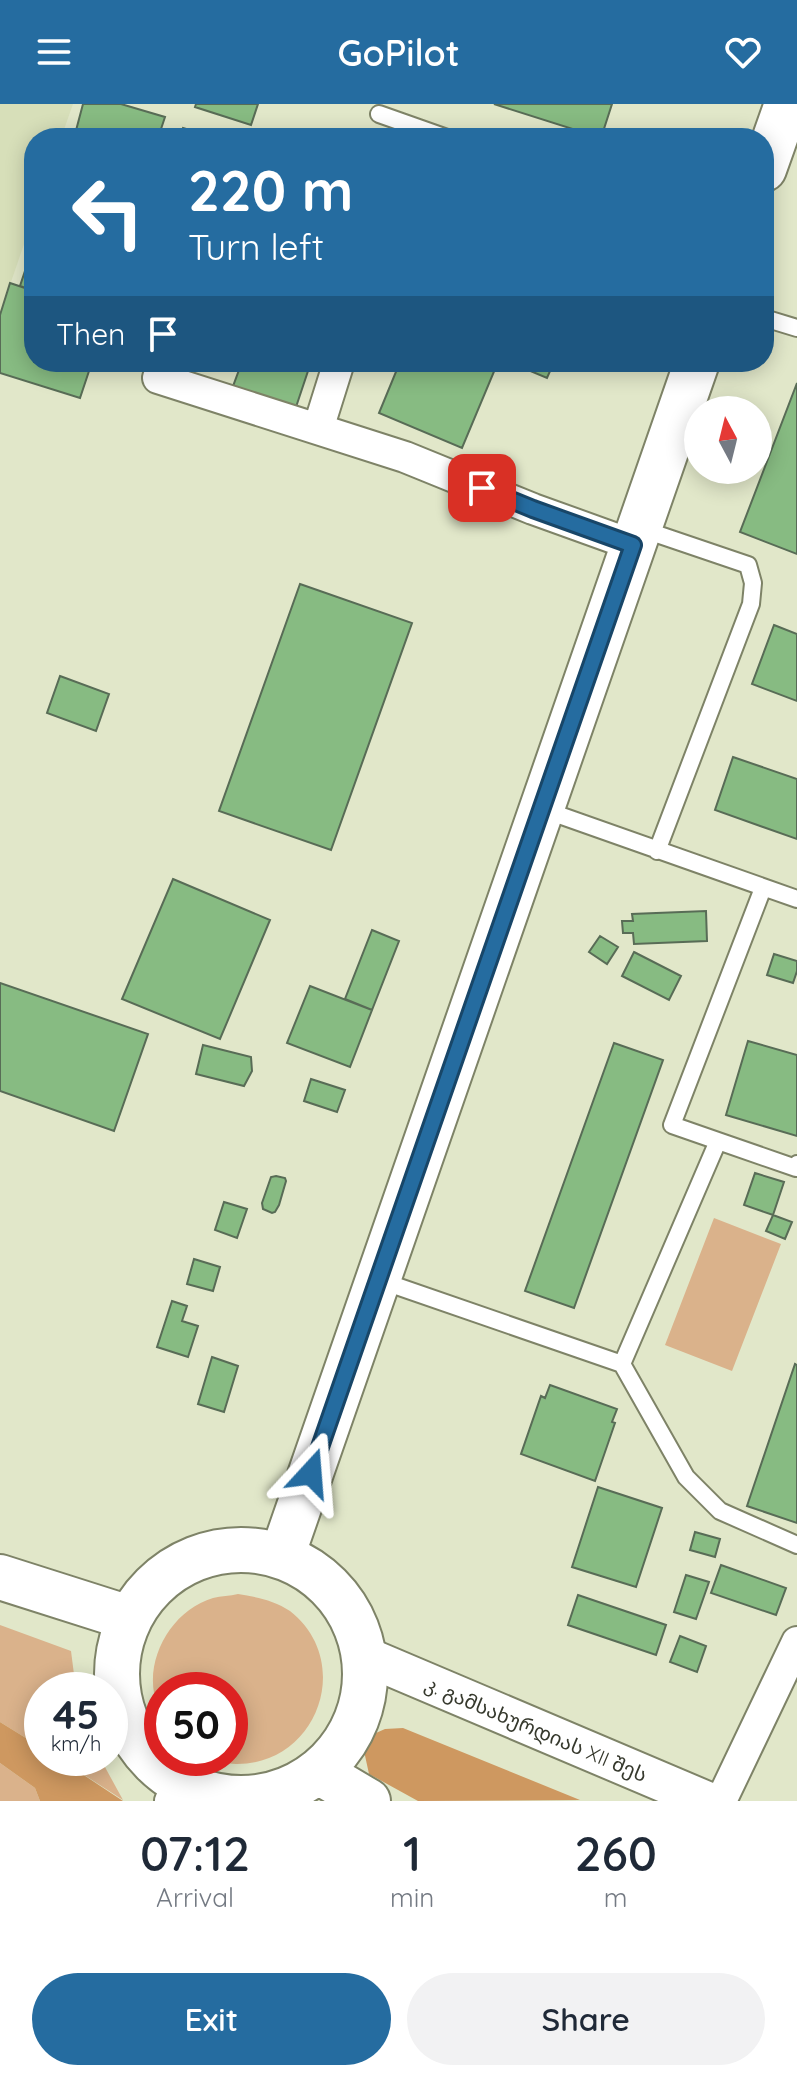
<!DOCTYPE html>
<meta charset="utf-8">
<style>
body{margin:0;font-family:Quicksand,"Noto Sans Georgian",sans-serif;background:#f2f2f3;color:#1f2937;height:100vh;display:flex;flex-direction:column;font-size:30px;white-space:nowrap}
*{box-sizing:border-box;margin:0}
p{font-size:26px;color:#747a83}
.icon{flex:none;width:44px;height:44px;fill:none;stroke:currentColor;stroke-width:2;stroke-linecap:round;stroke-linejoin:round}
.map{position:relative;height:1697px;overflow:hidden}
.drawer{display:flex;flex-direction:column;background:#fff;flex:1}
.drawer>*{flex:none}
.hud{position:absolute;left:24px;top:24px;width:750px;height:244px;border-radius:32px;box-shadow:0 4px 20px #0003;background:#256ca0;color:#fff;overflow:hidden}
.needle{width:52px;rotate:353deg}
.controls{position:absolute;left:684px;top:292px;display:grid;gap:16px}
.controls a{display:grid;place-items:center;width:88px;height:88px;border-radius:50%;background:#fff;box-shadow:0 4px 20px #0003;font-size:40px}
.speed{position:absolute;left:24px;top:1568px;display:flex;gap:16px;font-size:40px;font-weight:700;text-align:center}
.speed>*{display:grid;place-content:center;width:104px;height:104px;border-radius:50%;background:#fff;box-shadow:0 4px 20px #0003;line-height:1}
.speed small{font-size:20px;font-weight:400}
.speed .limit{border:12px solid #d22;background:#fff;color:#111}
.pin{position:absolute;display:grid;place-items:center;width:68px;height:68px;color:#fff;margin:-34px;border-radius:16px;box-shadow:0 4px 12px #0006}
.me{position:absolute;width:88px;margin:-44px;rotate:19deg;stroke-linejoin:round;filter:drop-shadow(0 0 6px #0008)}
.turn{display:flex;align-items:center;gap:28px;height:168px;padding:0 32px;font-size:36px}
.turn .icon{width:104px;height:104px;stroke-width:2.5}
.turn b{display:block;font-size:56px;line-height:68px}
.then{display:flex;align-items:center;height:76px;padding:0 32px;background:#0003;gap:16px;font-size:30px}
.eta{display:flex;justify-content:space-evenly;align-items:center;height:136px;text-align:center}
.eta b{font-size:48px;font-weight:600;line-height:56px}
.button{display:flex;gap:16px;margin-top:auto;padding:16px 32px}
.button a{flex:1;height:92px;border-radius:48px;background:#256ca0;color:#fff;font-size:32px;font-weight:600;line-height:92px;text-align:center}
.button a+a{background:#f2f2f3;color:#1f2937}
header{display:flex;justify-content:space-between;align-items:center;height:104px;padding:0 32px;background:#256ca0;color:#fff;font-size:36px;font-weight:600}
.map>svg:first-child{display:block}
.built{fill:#d7dfb9}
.green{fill:#dab28b}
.forest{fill:#ce9860}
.building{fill:#87bb82;stroke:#586c56;stroke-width:2}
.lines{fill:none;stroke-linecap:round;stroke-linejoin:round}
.service-casing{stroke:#7e8367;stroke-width:20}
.minor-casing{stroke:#7e8367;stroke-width:34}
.tertiary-casing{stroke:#7e8367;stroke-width:42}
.secondary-casing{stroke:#7e8367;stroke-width:48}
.service{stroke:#fff;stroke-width:16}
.minor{stroke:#fff;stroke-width:30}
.tertiary{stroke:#fff;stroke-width:38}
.secondary{stroke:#fff;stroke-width:44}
.route-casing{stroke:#184668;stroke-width:20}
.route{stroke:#256ca0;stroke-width:14}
.labels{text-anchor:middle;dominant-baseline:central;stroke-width:7;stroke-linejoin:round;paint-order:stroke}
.street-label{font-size:20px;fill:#36392d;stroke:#fff}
</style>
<header><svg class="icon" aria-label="menu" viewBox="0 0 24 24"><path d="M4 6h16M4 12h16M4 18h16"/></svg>GoPilot<svg class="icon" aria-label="heart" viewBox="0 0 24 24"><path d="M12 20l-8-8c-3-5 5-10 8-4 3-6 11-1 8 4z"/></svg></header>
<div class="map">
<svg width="797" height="1697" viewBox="0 0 797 1697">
<rect width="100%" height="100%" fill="#e1e7c9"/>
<!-- built -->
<path class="built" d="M0,0h73l-12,34h-27v77l-34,99z"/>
<!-- green -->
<path class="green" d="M714,1114l67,26 -49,127 -67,-26z
M238,1490c18,3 36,6 52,17 65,51 27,154 -54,153 -10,0 -21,-4 -30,-6h24v-68h-68v27c-3,-8 -6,-16 -8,-24 -7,-40 21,-84 59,-95 8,-2 17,-2 25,-4z
M0,1521l71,26 5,39h-34v58l-42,-26z
M58,1654h42l23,42z
M0,1659l35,25 5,13h-40z"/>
<!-- forest -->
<path class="forest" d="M0,1618l42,26v10h16l65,43h-83l-5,-13 -35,-25z
M403,1624l177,72 -162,1 -49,-27 -5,-23 5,-15 16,-7z"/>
<!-- building -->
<path class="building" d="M83,0h38l44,13 -7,21h-84z
M196,0h62l-7,21 -56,-18z
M494,0h118l-11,34z
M183,24l33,10h-36z
M34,140v47l-14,-5z
M10,179l24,8v71h58l-12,36 -80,-25v-58z
M242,258h69l-16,48 -63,-21z
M400,258h98l-36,86 -83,-35z
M509,258h45l-7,16z
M797,279v171l-57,-22z
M300,480l112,39 -81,227 -112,-39z
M774,521l23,9v67l-45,-17z
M60,572l49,18 -13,37 -49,-18z
M733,653l64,22v60l-82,-29z
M173,775l97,41 -50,119 -98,-40z
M706,807l1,30 -73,3 -1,-11h-10l-1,-12h11l-1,-7z
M372,826l27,11 -27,69 -27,-11z
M600,832l18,11 -11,17 -18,-12z
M634,848l47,24 -12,24 -47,-24z
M774,850l23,7v10l-4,12 -26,-8z
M0,879l148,51 -34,97 -114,-40z
M310,882l62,24 -22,57 -63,-24z
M748,937l49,14v81l-71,-21z
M614,939l49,17 -89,248 -49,-17z
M203,941l48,12 1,14 -8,15 -48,-12z
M311,975l34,11 -8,22 -33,-11z
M755,1069l29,9 -11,33 -29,-10z
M276,1072l9,2 1,3 -7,24 -4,7 -3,1 -9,-4 -1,-6 9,-26z
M224,1098l23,7 -10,29 -22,-8z
M773,1111l19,7 -7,17 -19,-8z
M194,1155l26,8 -7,24 -26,-7z
M172,1197l15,5 -5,15 16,5 -10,31 -31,-10z
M212,1253l26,9 -14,46 -26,-8z
M795,1260l2,1v158l-50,-17z
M550,1281l67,24 -5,13 3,1 -20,58 -74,-27 20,-58 4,2z
M598,1383l64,21 -26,79 -64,-20z
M695,1428l25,7 -5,18 -25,-7z
M721,1461l65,23 -10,27 -65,-22z
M686,1471l23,7 -13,37 -22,-7z
M578,1491l88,30 -10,30 -88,-30z
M680,1532l26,10 -9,26 -27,-10z"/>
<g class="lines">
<!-- service casing -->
<g class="service-casing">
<path id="service" d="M379,10l68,24
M764,214l33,10
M639,424l109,37 5,18 -2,21 -94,247
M542,705l255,90
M718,1037l78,27 1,-4
M379,1176l243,84 96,-223 -46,-16 91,-237
M622,1260l64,113 34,34 77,34"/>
</g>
<!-- minor casing -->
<g class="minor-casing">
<path id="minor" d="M163,258l-5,16 247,79 128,52 100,36
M318,325l21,-67
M170,1697l9,-18
M721,1697l76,-159"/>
</g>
<!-- tertiary casing -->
<g class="tertiary-casing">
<g id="tertiary">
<path id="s1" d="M365,1552l342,145"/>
</g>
</g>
<!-- secondary casing -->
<g class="secondary-casing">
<path id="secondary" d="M764,65l23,-65
M117 1570a124 124 0 1 1 248 0a124 124 0 1 1-248 0Z
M282,1452l415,-1194
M0,1473l129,41
M319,1668l49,29"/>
</g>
<!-- service -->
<use href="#service" class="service"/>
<!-- minor -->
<use href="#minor" class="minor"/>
<!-- tertiary -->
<use href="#tertiary" class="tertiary"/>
<!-- secondary -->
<use href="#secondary" class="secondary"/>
</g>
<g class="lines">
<!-- route casing -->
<g class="route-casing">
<path id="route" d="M311,1369l322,-928 -100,-36 -51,-21"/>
</g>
<!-- route -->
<use href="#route" class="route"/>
</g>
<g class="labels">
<!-- street labels -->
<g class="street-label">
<text stroke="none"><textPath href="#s1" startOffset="186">კ. გამსახურდიას XII შეს</textPath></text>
</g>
</g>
</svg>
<div class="controls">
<a><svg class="needle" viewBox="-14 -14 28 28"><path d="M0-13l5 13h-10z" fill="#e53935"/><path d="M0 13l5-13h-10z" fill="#747a83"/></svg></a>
</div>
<div class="speed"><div>45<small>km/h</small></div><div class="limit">50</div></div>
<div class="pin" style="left:482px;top:384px;background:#d93025"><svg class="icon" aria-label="arrive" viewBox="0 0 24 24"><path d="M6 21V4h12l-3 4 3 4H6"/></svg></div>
<svg class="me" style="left:311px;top:1369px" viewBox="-20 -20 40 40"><path d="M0-17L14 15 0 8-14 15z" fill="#256ca0" stroke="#fff" stroke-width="4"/></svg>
<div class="hud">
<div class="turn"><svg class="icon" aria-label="left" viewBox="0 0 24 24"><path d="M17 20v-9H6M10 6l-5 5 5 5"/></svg><div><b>220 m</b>Turn left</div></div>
<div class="then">Then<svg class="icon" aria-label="arrive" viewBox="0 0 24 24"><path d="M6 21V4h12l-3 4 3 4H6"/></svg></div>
</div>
</div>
<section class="drawer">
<div class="eta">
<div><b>07:12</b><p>Arrival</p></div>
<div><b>1</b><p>min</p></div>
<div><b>260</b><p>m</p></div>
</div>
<div class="button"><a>Exit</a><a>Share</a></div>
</section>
